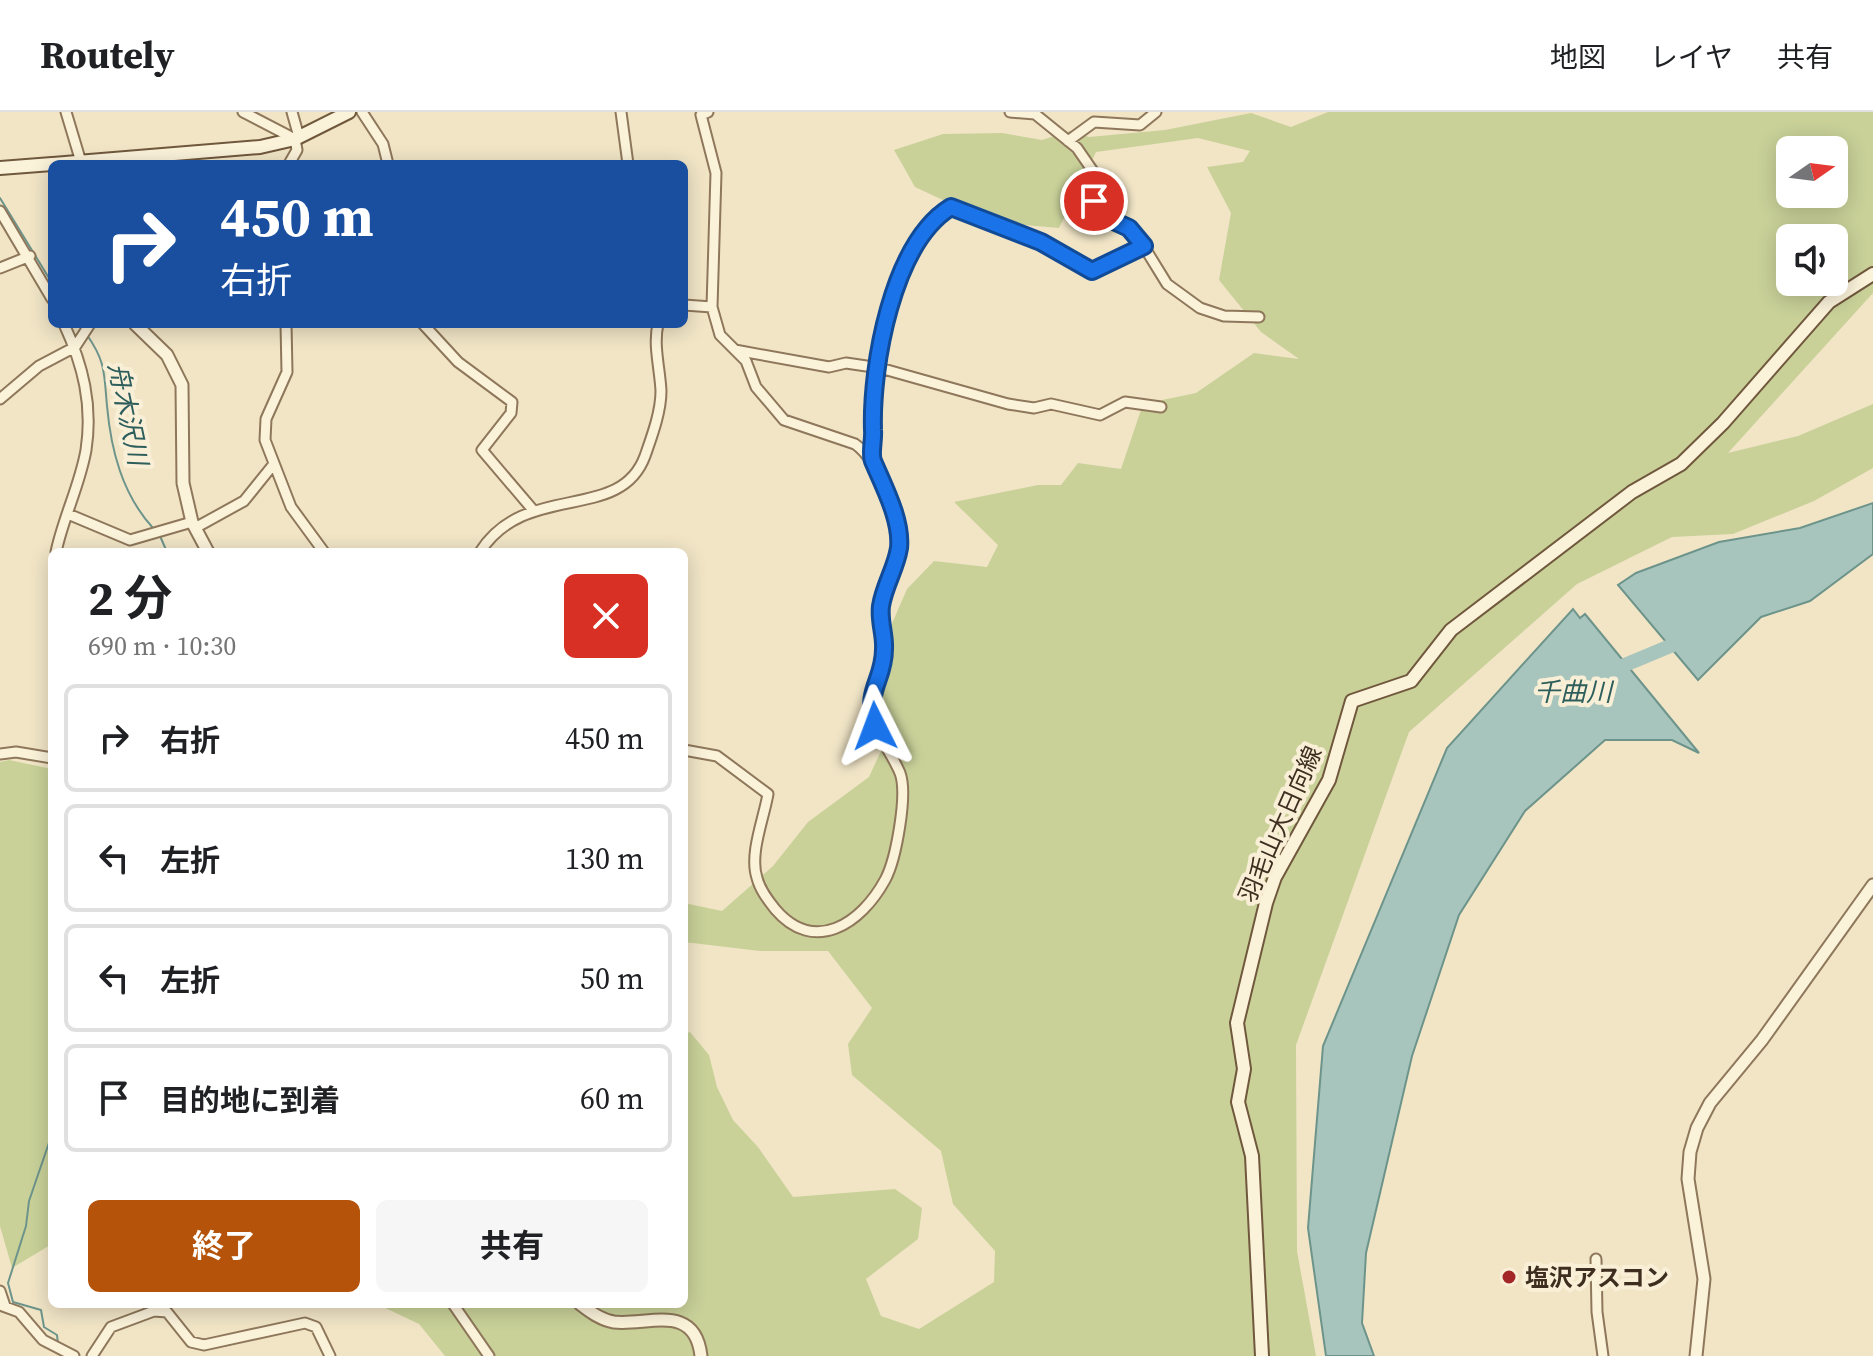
<!DOCTYPE html>
<html lang="ja">
<meta charset="utf-8">
<style>
body{margin:0;font-family:"Source Serif 4","Noto Sans JP",serif;background:#f6f6f6;color:#202124;height:100vh;display:flex;flex-direction:column;font-size:30px;white-space:nowrap}
*{box-sizing:border-box;margin:0}
p{font-size:26px;color:#757577}
.icon{flex:none;width:44px;height:44px;fill:none;stroke:currentColor;stroke-width:2;stroke-linecap:round;stroke-linejoin:round}
.map{position:relative;flex:1;overflow:hidden}
.side{position:absolute;left:48px;top:436px;width:640px;height:760px;display:flex;flex-direction:column;background:#fff;border-radius:12px;box-shadow:0 4px 20px #0003}
.side>*{flex:none}
.guide{position:absolute;left:48px;top:48px;width:640px;height:168px;border-radius:12px;box-shadow:0 4px 20px #0003;background:#1a4fa0;color:#fff;overflow:hidden}
.needle{width:52px;rotate:76deg}
.buttons{position:absolute;left:1776px;top:24px;display:grid;gap:16px}
.buttons a{display:grid;place-items:center;width:72px;height:72px;border-radius:12px;background:#fff;box-shadow:0 4px 20px #0003;font-size:40px}
.pin{position:absolute;display:grid;place-items:center;width:68px;height:68px;color:#fff;margin:-34px;border:4px solid #fff;border-radius:50%;box-shadow:0 2px 8px #0007}
.me{position:absolute;width:88px;margin:-44px;rotate:357deg;stroke-linejoin:round;filter:drop-shadow(0 0 6px #0008)}
.turn{display:flex;align-items:center;gap:28px;height:168px;padding:0 40px;font-size:36px}
.turn .icon{width:104px;height:104px;stroke-width:2.5}
.turn b{display:block;font-size:56px;line-height:68px}
.round{display:grid;place-items:center;flex:none;width:84px;height:84px;border-radius:12px;background:#f6f6f6}
.headline{display:flex;align-items:center;justify-content:space-between;height:136px;padding:0 40px}
h1{font-size:48px;font-weight:700;line-height:60px}
.primary-button{display:flex;gap:16px;margin-top:auto;padding:16px 40px}
.primary-button a{flex:1;height:92px;border-radius:12px;background:#b45309;color:#fff;font-size:32px;font-weight:700;line-height:92px;text-align:center}
.primary-button a+a{background:#f6f6f6;color:#202124}
ul{padding:0;list-style:none}
li{display:flex;align-items:center;gap:24px;height:108px;margin:0 16px 12px;padding:0 24px;border:4px solid #e0e0e0;border-radius:12px}
li div{flex:1}
li b{display:block;font-size:30px}
li em{font-style:normal}
header{display:flex;align-items:center;gap:48px;box-sizing:border-box;height:112px;padding:0 40px;background:#fff;border-bottom:2px solid #e0e0e0}
header strong{font-size:38px}
nav{display:flex;gap:44px;margin-inline-start:auto;font-size:28px}
.map>svg:first-child{display:block}
.green{fill:#c9d199;fill-rule:evenodd}
.water{fill:#a8c5bd;stroke:#6d948b;stroke-width:2}
.lines{fill:none;stroke-linecap:round;stroke-linejoin:round}
.stream{stroke:#6d948b;stroke-width:2}
.river{stroke:#a8c5bd;stroke-width:14}
.minor-casing{stroke:#8e775a;stroke-width:13}
.tertiary-casing{stroke:#8e775a;stroke-width:15}
.secondary-casing{stroke:#70583d;stroke-width:16}
.minor{stroke:#fbf2da;stroke-width:9}
.tertiary{stroke:#fbf2da;stroke-width:11}
.secondary{stroke:#fbf2da;stroke-width:12}
.route-casing{stroke:#114b97;stroke-width:20}
.route{stroke:#1a73e8;stroke-width:14}
.poi-dot{fill:#a22726;stroke:#f8efd6;stroke-width:3}
.labels{text-anchor:middle;dominant-baseline:central;stroke-width:8;stroke-linejoin:round;paint-order:stroke}
.street-label{font-size:24px;fill:#3e2e1f;stroke:#f8efd6}
.poi-label{font-size:24px;font-weight:bold;fill:#3e2e1f;stroke:#f8efd6;text-anchor:start}
.water-label{font-size:26px;font-style:italic;fill:#2d5e5c;stroke:#f8efd6}
</style>
<header>
<strong>Routely</strong>
<nav><a>地図</a><a>レイヤ</a><a>共有</a></nav>
</header>
<div class="map">
<svg width="1873" height="1244" viewBox="0 0 1873 1244">
<rect width="100%" height="100%" fill="#f1e5c6"/>
<!-- green -->
<path class="green" d="M1328,0h545v181l-145,160 70,-17 75,-32v64l-59,33 -81,33 -61,3 -95,47 -168,148 -113,313 1,206 19,105h-871l-26,-32 -42,-20h307v-270l6,-2 19,23 8,32 16,33 25,27 35,50 102,-8 27,19 -4,31 -52,40 15,37 38,13 75,-47 1,-31 -42,-47 -12,-53 -89,-76 -4,-31 24,-36 -44,-57h-68l-76,-9v-39l38,8 51,-45 35,-44 61,-45 18,-39 -13,-73 33,-76 27,-28 53,6 11,-22 -44,-43 84,-17h23l17,-22 43,6 22,-65 53,-11 58,-40 45,6 -38,-27 -42,-52 12,-67 -24,-46 36,-5 7,-11 -52,-13 -102,14 -37,76 -69,-6 -75,-35 -21,-37 49,-16 59,-1 40,7 28,-9 19,6 76,-7 86,-17 40,14zM1790,38h44v44h-44zM1790,126h44v44h-44z
M9,648l43,9v475l-40,24 -12,-42v-464z"/>
<!-- water -->
<path class="water" d="M1873,391v51l-63,47 -49,16 -63,63 -80,-95 18,-12 83,-31 81,-14z
M1573,497l7,9 5,-4 114,139 -27,-13h-67l-80,71 -66,104 -47,141 -46,197 -4,70 12,33h-48l-18,-128 15,-182 124,-298z"/>
<g class="lines">
<!-- stream -->
<path class="stream" d="M0,86l52,85
M87,223c19,27 17,39 20,71 4,44 15,88 46,122
M160,424l7,16
M52,1022l-23,67 -3,25 -18,57 5,19 28,8 3,17 13,8 1,9"/>
<!-- river -->
<path class="river" d="M1613,563l7,-8 67,-28"/>
<!-- minor casing -->
<g class="minor-casing">
<path id="minor" d="M66,0l15,50
M243,0l52,27 2,11 -8,14
M292,0l7,25
M362,0l21,32 5,20
M621,0l7,52
M1010,0l25,2 42,34 20,29 -2,32 40,23 32,52 33,24 24,8 35,1
M1068,29l26,-19 46,3 16,-13
M0,99l52,88
M0,156l30,-12
M684,193l28,2
M286,212l1,48 -21,47 -1,21 26,67 33,45
M423,212l35,38 54,40 -1,11 -29,37 51,60
M735,238l94,17 17,-4 34,5 128,36 26,4 17,-4 49,11 25,-13 36,5
M0,287l39,-33 36,-19 15,-23
M872,347c8,-77 3,-205 79,-252l90,35 51,29 52,-25
M68,402l62,26 62,-18
M195,416l49,-27 29,-36
M56,440c7,-34 24,-67 30,-102 7,-45 -3,-85 -22,-126
M480,440c46,-72 140,-28 165,-96 7,-20 16,-44 16,-65 -1,-22 -8,-46 -3,-67
M684,638l33,6 51,38c-4,24 -19,60 -11,84 3,12 11,22 18,31 39,46 86,15 110,-29 11,-20 23,-86 15,-107 -9,-22 -27,-41 -30,-66 -2,-18 11,-36 14,-53 2,-16 -6,-32 -3,-48 3,-20 16,-38 18,-59 2,-28 -21,-87 -44,-103l-71,-24 -28,-33 -10,-26 -26,-26 -8,-28 4,-134 -15,-58 7,-3
M0,642l16,-2 36,6
M1596,1147l1,53 6,44
M0,1179l5,15
M453,1192l36,52
M0,1193l19,7 24,28 31,16
M92,1244l19,-29 43,-16 13,1 24,30 13,3 101,-22 11,4 14,29"/>
</g>
<!-- tertiary casing -->
<g class="tertiary-casing">
<path id="tertiary" d="M135,212l32,31 15,30 1,98 9,39 16,30
M580,1192c10,8 21,16 34,18 33,4 81,-20 87,34
M1696,1244l8,-77 -16,-100 2,-27 7,-24 13,-25 52,-63 111,-155"/>
</g>
<!-- secondary casing -->
<g class="secondary-casing">
<path id="secondary" d="M53,52l207,-17 35,-8 54,-27
M0,56l52,-4
M1262,1244l-10,-200 -14,-54 6,-33 -7,-46 29,-120 9,-26 54,-97 23,-79 59,-20 40,-51 181,-138 49,-28 42,-41 106,-121 44,-28"/>
</g>
<!-- minor -->
<use href="#minor" class="minor"/>
<!-- tertiary -->
<use href="#tertiary" class="tertiary"/>
<!-- secondary -->
<use href="#secondary" class="secondary"/>
</g>
<g class="lines">
<!-- route casing -->
<g class="route-casing">
<path id="route" d="M875,614c-10,-38 9,-45 9,-77 1,-14 -5,-28 -3,-43 3,-20 15,-38 18,-58 3,-28 -16,-63 -26,-87 -3,-8 1,-22 0,-31 -2,-63 19,-187 78,-223l90,35 51,29 52,-25 -15,-18 -31,-14 -4,-13"/>
</g>
<!-- route -->
<use href="#route" class="route"/>
</g>
<!-- markers -->
<circle class="poi-dot" cx="1509" cy="1165" r="8"/>
<g class="labels">
<!-- street labels -->
<g class="street-label">
<text transform="translate(1280 712) rotate(-66)">羽毛山大日向線</text>
</g>
<!-- poi labels -->
<g class="poi-label">
<text x="1525" y="1165">塩沢アスコン</text>
</g>
<!-- water labels -->
<g class="water-label">
<text transform="translate(128 302) rotate(78)">舟木沢川</text>
<text x="1573" y="580">千曲川</text>
</g>
</g>
</svg>
<div class="buttons">
<a><svg class="needle" viewBox="-14 -14 28 28"><path d="M0-13l5 13h-10z" fill="#e53935"/><path d="M0 13l5-13h-10z" fill="#757577"/></svg></a>
<a><svg class="icon" aria-label="sound" viewBox="0 0 24 24"><path d="M4 9h4l5-4v14l-5-4H4zM17 9q2 3 0 6"/></svg></a>
</div>
<div class="pin" style="left:1094px;top:89px;background:#d93025"><svg class="icon" aria-label="arrive" viewBox="0 0 24 24"><path d="M6 21V4h12l-3 4 3 4H6"/></svg></div>
<svg class="me" style="left:875px;top:614px" viewBox="-20 -20 40 40"><path d="M0-17L14 15 0 8-14 15z" fill="#1a73e8" stroke="#fff" stroke-width="4"/></svg>
<div class="guide">
<div class="turn"><svg class="icon" aria-label="right" viewBox="0 0 24 24"><path d="M7 20v-9h11M14 6l5 5-5 5"/></svg><div><b>450 m</b>右折</div></div>
</div>
<section class="side">
<div class="headline"><div><h1>2 分</h1><p>690 m · 10:30</p></div><a class="round" style="background:#d93025;color:#fff"><svg class="icon" aria-label="close" viewBox="0 0 24 24"><path d="M6 6l12 12M18 6L6 18"/></svg></a></div>
<ul>
<li><svg class="icon" aria-label="right" viewBox="0 0 24 24"><path d="M7 20v-9h11M14 6l5 5-5 5"/></svg><div><b>右折</b></div><em>450 m</em></li>
<li><svg class="icon" aria-label="left" viewBox="0 0 24 24"><path d="M17 20v-9H6M10 6l-5 5 5 5"/></svg><div><b>左折</b></div><em>130 m</em></li>
<li><svg class="icon" aria-label="left" viewBox="0 0 24 24"><path d="M17 20v-9H6M10 6l-5 5 5 5"/></svg><div><b>左折</b></div><em>50 m</em></li>
<li><svg class="icon" aria-label="arrive" viewBox="0 0 24 24"><path d="M6 21V4h12l-3 4 3 4H6"/></svg><div><b>目的地に到着</b></div><em>60 m</em></li>
</ul>
<div class="primary-button"><a>終了</a><a>共有</a></div>
</section>
</div>
